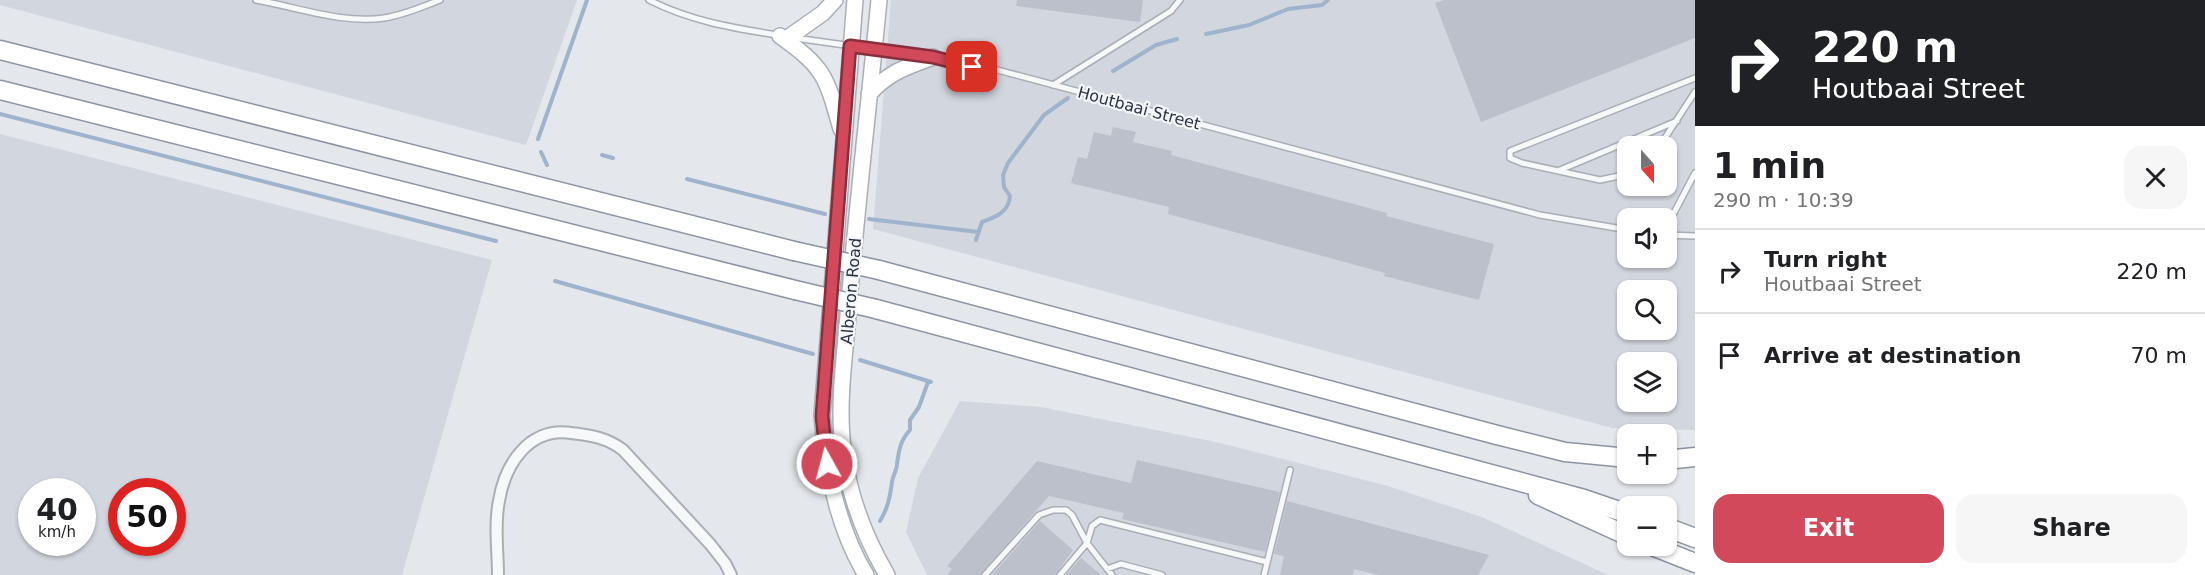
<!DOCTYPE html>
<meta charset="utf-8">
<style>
body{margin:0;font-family:"DejaVu Sans",sans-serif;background:#f6f6f6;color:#202124;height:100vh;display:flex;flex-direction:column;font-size:22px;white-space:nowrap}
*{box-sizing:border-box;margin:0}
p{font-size:20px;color:#757577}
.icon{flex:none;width:33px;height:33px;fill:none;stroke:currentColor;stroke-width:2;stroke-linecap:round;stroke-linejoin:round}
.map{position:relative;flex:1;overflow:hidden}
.details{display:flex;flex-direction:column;background:#fff;width:510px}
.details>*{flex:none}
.hud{background:#202124;color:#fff;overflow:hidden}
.needle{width:39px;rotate:159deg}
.tools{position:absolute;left:1617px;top:136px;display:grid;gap:12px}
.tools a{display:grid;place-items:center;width:60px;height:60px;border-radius:12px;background:#fff;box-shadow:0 2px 4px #0004;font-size:30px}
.speed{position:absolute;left:18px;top:478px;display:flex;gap:12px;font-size:30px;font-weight:700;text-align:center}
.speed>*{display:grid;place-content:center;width:78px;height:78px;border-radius:50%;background:#fff;box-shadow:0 2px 4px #0004;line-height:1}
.speed small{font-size:15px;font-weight:400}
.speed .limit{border:9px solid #d22;background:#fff;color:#111}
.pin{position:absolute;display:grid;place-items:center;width:51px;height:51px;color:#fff;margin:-26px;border-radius:12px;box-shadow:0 3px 9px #0006}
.me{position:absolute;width:66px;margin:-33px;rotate:353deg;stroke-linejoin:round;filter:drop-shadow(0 0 4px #0008)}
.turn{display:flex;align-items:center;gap:21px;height:126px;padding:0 18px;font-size:27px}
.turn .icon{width:78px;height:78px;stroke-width:2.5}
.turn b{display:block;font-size:42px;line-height:51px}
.round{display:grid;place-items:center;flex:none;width:63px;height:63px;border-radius:18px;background:#f6f6f6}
.summary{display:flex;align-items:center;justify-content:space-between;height:102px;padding:0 18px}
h1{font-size:36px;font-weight:700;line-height:45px}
.button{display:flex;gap:12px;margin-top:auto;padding:12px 18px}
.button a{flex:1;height:69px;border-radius:18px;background:#d1495b;color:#fff;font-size:24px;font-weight:700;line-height:69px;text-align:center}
.button a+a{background:#f6f6f6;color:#202124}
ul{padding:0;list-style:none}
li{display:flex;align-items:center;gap:18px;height:84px;padding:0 18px;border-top:2px solid #e0e0e0}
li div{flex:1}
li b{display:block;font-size:22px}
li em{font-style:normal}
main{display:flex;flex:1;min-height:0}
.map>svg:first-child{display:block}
.built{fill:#d2d6de;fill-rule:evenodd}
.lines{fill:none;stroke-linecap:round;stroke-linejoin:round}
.stream{stroke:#9fb4cc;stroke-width:4}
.building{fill:#bbc0ca}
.service-casing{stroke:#a9aeb7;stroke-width:8}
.minor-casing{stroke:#a9aeb7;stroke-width:14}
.secondary-casing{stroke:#a9aeb7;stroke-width:18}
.motorway-casing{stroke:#8b94a3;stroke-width:21}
.service{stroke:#f7f8fa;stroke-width:5}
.minor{stroke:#f7f8fa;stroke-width:10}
.secondary{stroke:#fff;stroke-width:15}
.motorway{stroke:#fff;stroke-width:18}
.motorway-bridge-casing{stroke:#8b94a3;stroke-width:21;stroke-linecap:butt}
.motorway-bridge{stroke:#fff;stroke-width:18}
.route-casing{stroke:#882f3b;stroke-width:15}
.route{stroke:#d1495b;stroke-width:10}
.labels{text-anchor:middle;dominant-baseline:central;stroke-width:4.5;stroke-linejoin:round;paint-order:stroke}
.street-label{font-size:16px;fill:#2b3445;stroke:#f4f6f9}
</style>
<main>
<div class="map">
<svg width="1695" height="575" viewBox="0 0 1695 575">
<rect width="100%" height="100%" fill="#e4e7ec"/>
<!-- built -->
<path class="built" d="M0,0h577l-51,145 -526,-140z
M891,0h804v430l-83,-2 -739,-199zM1628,147h38v39h-38zM1628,219h38v39h-38zM1628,291h38v39h-38zM1628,363h38v39h-38z
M0,134l492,126 -90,315h-402zM32,492h50v51h-50zM122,492h50v51h-50z
M960,401l81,6 175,35 172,44 94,31 126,58h-681l-21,-43 12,-54z"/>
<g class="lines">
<!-- stream -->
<path class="stream" d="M1206,34l43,-9 39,-16 34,-4 6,-5
M1113,71l43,-26 21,-6
M0,114l496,127
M538,139l49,-139
M541,152l6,13
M602,155l11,3
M687,179l138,35
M869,219l109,13
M976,240l6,-18c14,-5 27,-10 28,-26l-6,-9 -1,-12 5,-12 36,-48 24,-17
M555,281l258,73
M860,360l71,22
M880,521c8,-13 10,-24 12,-39 1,-7 5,-12 5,-18 2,-14 3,-23 13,-34v-10l9,-13 9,-25"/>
</g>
<!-- building -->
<path class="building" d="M1017,0h126l-3,22 -124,-16z
M1444,0h251v38l-214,84 -46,-119z
M1113,127l23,5 -3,10 39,9 -1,4 216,58 -1,3 108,28 -15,56 -95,-24 1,-3 -217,-59 1,-7 -98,-24 7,-26 9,2 7,-27 17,4z
M1137,460l143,32 -15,60 -143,-33 2,-6 -75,-17 -69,79h-33l5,-6 -5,-3 90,-105 94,22z
M1287,501l202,54 -11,20h-99l-25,-6 -1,6h-73l4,-19 -10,-2z
M1040,521l33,29 -18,25h-63z
M1081,558l20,17h-35z"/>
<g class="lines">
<!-- service casing -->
<g class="service-casing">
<path id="service" d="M256,0c41,7 86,24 128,18 20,-3 38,-11 56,-18
M649,0c41,21 84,28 128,35
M795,38l128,18
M935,58l37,9 18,1 550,147 88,15
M1053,85l118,-74 9,-11
M1659,147l36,-55
M1560,170l117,-49
M1628,174l-28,6 -78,-17 -12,-5v-7l185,-73
M1666,228l29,-55
M1666,235l29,1
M1107,569l14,-5 41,11
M985,575l54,-60 14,-5h13l6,5 15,28 25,32
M1060,575l27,-32 5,-17 8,-6 167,42
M1264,575l26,-105"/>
</g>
<!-- minor casing -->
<g class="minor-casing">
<path id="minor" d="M498,575c0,-24 -4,-50 1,-74 6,-37 30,-74 72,-68 19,2 37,5 52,17l87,94 15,19 6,12"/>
</g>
<!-- secondary casing -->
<g class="secondary-casing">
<path id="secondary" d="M855,0l-33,415c4,56 15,112 44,160
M879,0c-10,105 -23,211 -31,316 -4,46 -11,94 -4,140 6,42 22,83 43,119
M780,36c45,32 46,40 61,93
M789,37l34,-24 12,-13
M869,94c20,-22 37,-27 64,-37"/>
</g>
<!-- motorway casing -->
<g class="motorway-casing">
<path id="motorway" d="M0,50l794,201
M0,90l795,200
M879,270l618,165 68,17 63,6
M876,309l708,190 44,15
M1666,460l29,-3
M1538,495l90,41
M1666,527l29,11
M1652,546l43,17"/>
</g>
<!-- service -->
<use href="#service" class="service"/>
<!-- minor -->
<use href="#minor" class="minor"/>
<!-- secondary -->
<use href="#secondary" class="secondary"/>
<!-- motorway -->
<use href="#motorway" class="motorway"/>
<!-- motorway-bridge casing -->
<g class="motorway-bridge-casing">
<path id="motorway-bridge" d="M794,251l85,19
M795,290l81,19"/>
</g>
<!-- motorway-bridge -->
<use href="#motorway-bridge" class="motorway-bridge"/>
</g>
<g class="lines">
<!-- route casing -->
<g class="route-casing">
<path id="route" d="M827,464l-5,-48 28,-370 83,11 39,10"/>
</g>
<!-- route -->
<use href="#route" class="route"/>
</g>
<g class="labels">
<!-- street labels -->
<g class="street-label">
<text transform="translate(1139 108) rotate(15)">Houtbaai Street</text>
<text transform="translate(851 291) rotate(-85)">Alberon Road</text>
</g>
</g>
</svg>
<div class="tools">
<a><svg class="needle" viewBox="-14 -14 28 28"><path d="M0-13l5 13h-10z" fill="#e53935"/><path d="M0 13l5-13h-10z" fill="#757577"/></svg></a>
<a><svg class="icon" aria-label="sound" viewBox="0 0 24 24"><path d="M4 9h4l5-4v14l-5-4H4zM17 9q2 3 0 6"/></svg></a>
<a><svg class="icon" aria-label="search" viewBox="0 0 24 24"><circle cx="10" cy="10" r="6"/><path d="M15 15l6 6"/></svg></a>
<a><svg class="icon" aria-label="layers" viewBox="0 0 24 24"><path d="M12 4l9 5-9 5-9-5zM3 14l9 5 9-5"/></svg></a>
<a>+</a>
<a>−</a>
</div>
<div class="speed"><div>40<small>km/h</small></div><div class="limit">50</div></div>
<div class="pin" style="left:972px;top:67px;background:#d93025"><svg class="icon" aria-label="arrive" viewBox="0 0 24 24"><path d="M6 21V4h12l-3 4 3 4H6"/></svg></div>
<svg class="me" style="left:827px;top:464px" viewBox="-20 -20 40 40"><circle r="17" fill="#d1495b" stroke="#fff" stroke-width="3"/><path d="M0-11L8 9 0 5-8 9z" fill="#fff"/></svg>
</div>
<section class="details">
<div class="hud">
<div class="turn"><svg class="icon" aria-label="right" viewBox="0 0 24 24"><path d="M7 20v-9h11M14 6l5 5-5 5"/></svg><div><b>220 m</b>Houtbaai Street</div></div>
</div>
<div class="summary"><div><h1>1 min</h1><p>290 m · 10:39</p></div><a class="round"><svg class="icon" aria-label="close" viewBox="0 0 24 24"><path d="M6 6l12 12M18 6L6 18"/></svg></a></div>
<ul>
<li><svg class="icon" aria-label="right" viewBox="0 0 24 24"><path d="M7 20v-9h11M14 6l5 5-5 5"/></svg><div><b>Turn right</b><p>Houtbaai Street</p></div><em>220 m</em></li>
<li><svg class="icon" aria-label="arrive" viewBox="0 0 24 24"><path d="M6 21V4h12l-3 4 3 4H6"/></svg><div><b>Arrive at destination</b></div><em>70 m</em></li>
</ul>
<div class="button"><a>Exit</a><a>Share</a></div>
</section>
</main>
